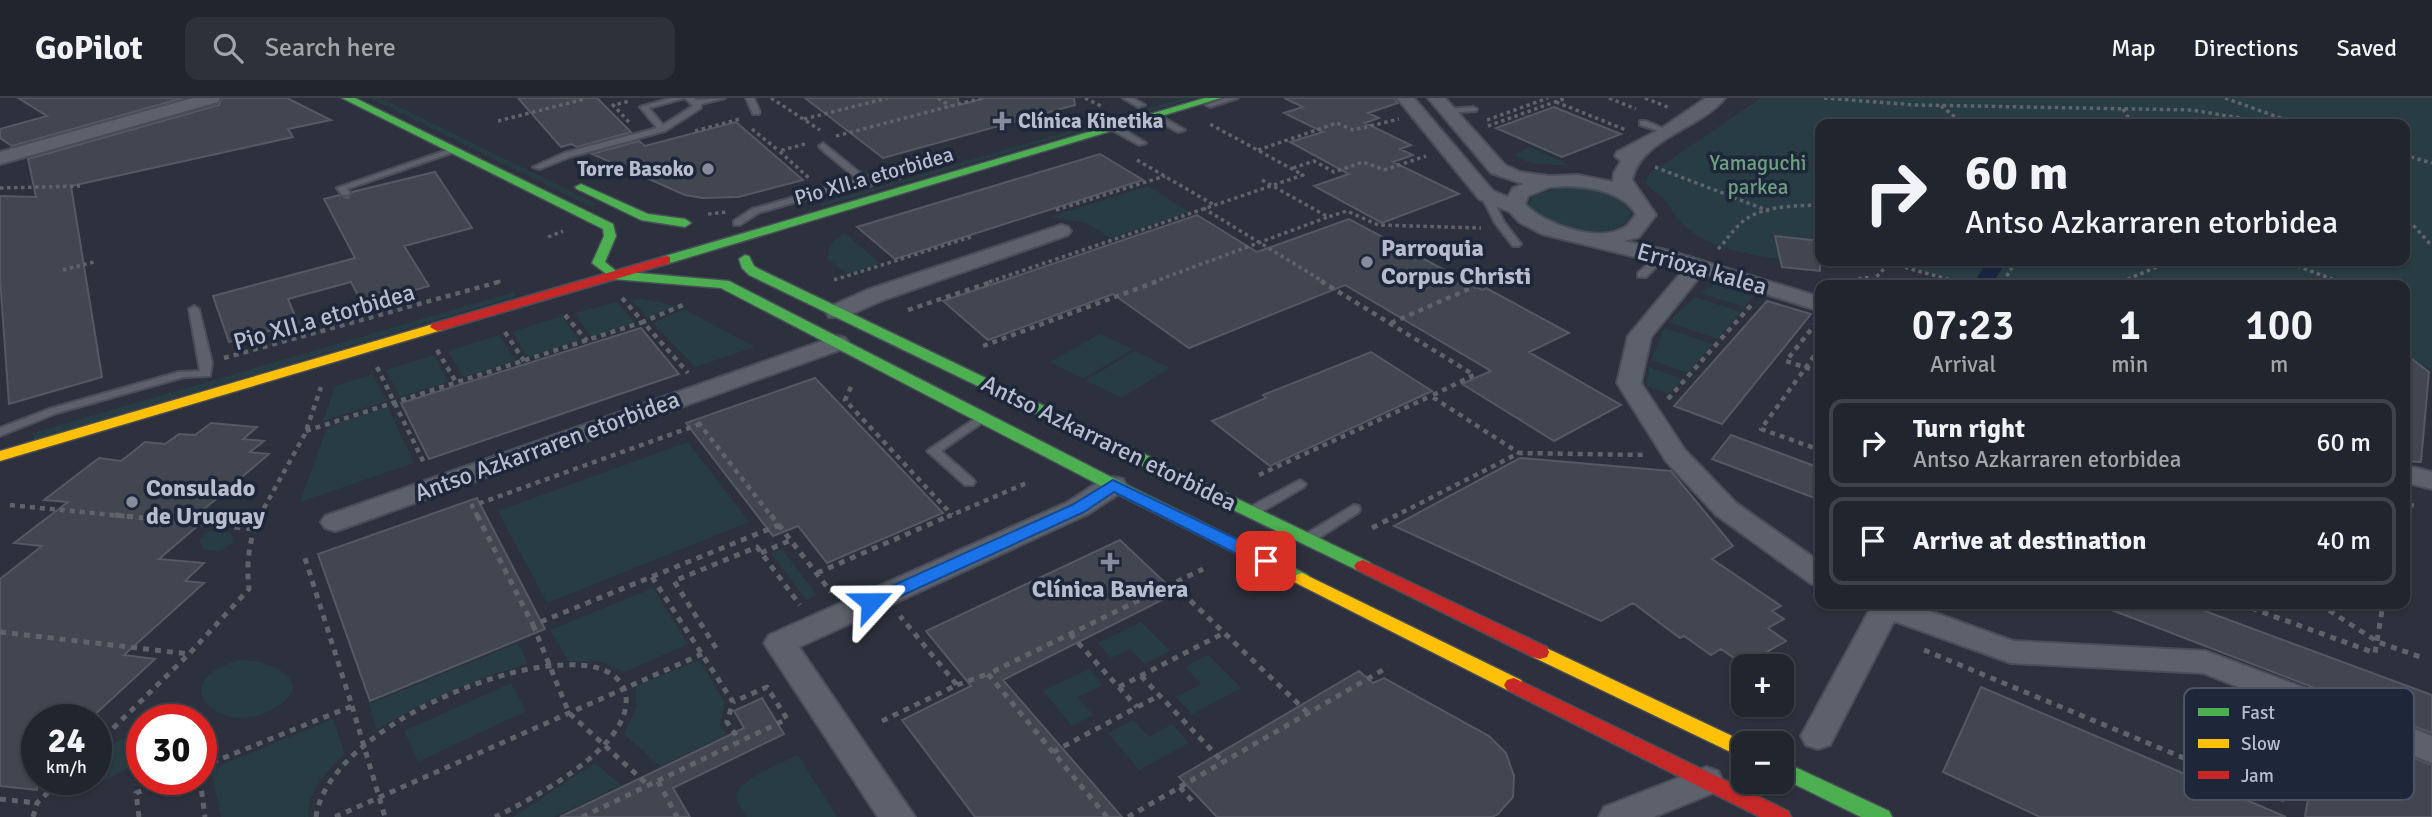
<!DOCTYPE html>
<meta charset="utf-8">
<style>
body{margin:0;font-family:Signika,sans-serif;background:#2d313a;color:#f1f3f6;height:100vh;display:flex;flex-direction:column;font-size:26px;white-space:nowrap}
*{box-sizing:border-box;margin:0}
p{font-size:23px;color:#a2a5aa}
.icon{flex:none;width:38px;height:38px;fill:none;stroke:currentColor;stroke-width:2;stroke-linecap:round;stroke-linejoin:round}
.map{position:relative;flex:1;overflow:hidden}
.side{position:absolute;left:1815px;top:182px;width:595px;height:329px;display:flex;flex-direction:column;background:#21252e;border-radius:14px;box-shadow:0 2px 5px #0004,0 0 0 2px #3e424a}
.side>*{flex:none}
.guide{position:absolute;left:1815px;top:21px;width:595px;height:147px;border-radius:14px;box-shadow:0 2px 5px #0004,0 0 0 2px #3e424a;background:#21252e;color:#f1f3f6;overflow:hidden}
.fabs{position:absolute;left:1731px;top:556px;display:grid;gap:14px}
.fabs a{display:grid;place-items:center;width:63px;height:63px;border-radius:14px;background:#21252e;box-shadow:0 2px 5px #0004,0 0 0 2px #3e424a;font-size:35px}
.speed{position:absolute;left:21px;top:606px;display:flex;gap:14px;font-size:35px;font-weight:700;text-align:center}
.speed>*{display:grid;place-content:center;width:91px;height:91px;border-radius:50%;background:#21252e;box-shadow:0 2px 5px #0004,0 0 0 2px #3e424a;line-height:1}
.speed small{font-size:18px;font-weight:400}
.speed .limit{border:10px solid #d22;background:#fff;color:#111}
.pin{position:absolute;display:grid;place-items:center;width:60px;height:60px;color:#fff;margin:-30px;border-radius:14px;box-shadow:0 4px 10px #0006}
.me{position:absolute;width:77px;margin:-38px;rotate:66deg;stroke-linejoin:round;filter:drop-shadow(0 0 5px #0008)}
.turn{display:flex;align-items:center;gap:24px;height:147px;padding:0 35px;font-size:32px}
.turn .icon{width:91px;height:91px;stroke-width:2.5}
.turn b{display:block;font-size:49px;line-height:60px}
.eta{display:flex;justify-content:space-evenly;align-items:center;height:119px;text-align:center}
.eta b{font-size:42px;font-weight:600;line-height:49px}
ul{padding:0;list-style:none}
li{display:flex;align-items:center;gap:21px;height:88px;margin:0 14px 10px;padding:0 21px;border:4px solid #3e424a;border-radius:14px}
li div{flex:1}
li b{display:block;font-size:26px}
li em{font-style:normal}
header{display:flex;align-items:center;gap:42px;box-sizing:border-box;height:98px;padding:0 35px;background:#21252e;border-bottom:2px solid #3e424a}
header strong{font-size:33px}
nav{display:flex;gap:38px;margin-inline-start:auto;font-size:24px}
.search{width:490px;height:63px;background:#2d313a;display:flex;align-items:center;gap:18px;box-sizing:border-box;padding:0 24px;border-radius:14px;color:#a2a5aa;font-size:26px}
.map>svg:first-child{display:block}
.green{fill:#283c44}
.water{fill:#192443}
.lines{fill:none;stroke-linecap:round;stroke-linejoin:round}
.stream{stroke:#192443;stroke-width:6}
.building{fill:#414651;stroke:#545964;stroke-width:2}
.lane-casing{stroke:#4a4e5a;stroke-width:4}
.street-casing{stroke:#4a4e5a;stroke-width:4}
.fast-casing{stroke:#4a4e5a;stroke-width:3}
.slow-casing{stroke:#4a4e5a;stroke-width:3}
.jam-casing{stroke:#4a4e5a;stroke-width:3}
.path-far2{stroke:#5f646c;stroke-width:3.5;stroke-dasharray:3.5 3.5;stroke-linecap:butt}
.path-far1{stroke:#5f646c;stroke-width:4.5;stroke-dasharray:5 5;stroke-linecap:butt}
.path{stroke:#5f646c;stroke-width:5;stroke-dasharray:6 6;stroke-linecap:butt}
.lane{fill:#5d616b;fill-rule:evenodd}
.street{fill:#5d616b;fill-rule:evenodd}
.fast{fill:#4caf50;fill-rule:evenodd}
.slow{fill:#ffc107;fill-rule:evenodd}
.jam{fill:#c62828;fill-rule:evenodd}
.route{fill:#1a73e8;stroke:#114b97;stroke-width:2}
.poi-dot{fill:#868c9b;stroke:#1e2639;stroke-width:2.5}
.labels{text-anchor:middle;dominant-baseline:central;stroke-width:7;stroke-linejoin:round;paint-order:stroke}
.far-poi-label{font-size:21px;font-weight:bold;fill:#b7bdcd;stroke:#1e2639;text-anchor:start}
.far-park-label{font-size:21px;fill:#6da080;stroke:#1e2639}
.far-street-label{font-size:21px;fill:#b7bdcd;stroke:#1e2639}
.poi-label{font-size:24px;font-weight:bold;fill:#b7bdcd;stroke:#1e2639;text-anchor:start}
.street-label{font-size:24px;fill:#b7bdcd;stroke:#1e2639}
.key{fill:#1e2639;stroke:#4c5365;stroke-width:2}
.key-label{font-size:19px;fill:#b7bdcd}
</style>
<header>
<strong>GoPilot</strong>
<div class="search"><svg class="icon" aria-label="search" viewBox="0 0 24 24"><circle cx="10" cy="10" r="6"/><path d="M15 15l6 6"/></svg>Search here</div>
<nav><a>Map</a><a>Directions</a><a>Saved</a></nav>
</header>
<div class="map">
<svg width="2432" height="719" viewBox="0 0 2432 719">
<rect width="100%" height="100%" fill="#2c313d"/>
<!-- green -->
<path class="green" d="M370,0h11l217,107 -7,2z
M1184,0h11l-372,108 -4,-2z
M1761,0h671v272l-27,-16 -1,-69h-433l-84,-24h517v-137h-584v115l-47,-4 7,24c-35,-5 -78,-12 -102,-40 -5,-5 -8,-13 -13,-19 -6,-7 -14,-9 -20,-18l4,-8z
M1529,49l40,18c-17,0 -41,1 -54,-10z
M1148,88l41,26 -79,26 -23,-15 -37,-6z
M1560,90c24,0 58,1 70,25l-1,7c-19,18 -59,15 -81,4 -6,-3 -12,-10 -18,-14v-8l5,-7z
M845,135l35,30 -33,11 -19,-15c0,-14 5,-19 17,-26z
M1714,186l40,12 -10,11 -44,-14z
M514,194l2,4 -482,144 -1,-7z
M1695,199l46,15 -24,27 -49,-17z
M642,201l33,7 -28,12 -15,-18z
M617,204l18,21 -44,14 -16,-24z
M684,211l71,38 -60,20 -42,-44z
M562,218l17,24 -51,17 -16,-25z
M1664,230l49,16 -25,29 -37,-13z
M1100,236l33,15 -50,30 -33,-17z
M499,237l17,26 -53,16 -15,-26z
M1135,253l35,17 -49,30 -35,-18z
M434,257l14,27 -48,15 -14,-27z
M1649,269l33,12 -13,15 -22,-8z
M373,276l14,27 -64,20 12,-35z
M388,309l26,56 -114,39 27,-75z
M688,344l61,80 -202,81 -49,-92z
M216,431l15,4 2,10 -13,8 -17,-2 -4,-9 6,-7z
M782,451l35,46 -11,5 -35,-47z
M653,490l35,56 -63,28 -26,-11h-31l-18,-31z
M1141,524l29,29 -25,13 -15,-15 -19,9 -13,-15z
M518,545l10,21c-55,15 -102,36 -151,66l-8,-26z
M1208,557l33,33 -49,26 -16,-17 25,-13 -16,-17z
M241,562c25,0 77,18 37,46 -55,38 -120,-26 -37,-46z
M699,562l26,43 -5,22 6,10 -66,31 -36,-32 13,-28 -2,-19z
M1089,571l14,16 -25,12 15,18 -21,11 -29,-35z
M511,585l15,28 -108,51 -14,-31z
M333,621l12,35c-18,18 -38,36 -36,63h-88l-10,-48z
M1133,622l16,17 23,-13 17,19 -50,27 -31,-37z
M142,630l-2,32 -31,19 -23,4 -4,-3 14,-1v-24l3,-3z
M798,657l39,62h-90c-3,-5 -10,-13 -11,-19 -2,-17 48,-36 62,-43z
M595,665l26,22 -67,32h-41z"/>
<!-- water -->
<path class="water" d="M1988,163h19l-16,24h-19z"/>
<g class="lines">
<!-- stream -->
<path class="stream" d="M1912,24h74"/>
</g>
<!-- building -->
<path class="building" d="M18,0h165l-171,48 -12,-8v-9l47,-13z
M222,0h65l44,22 -43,9 5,8 -222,49 31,191 -93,27 -9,-126v-82l36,1 -8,-38 191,-54z
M518,0h79l34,34 -54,15 -6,-3 -10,3z
M805,0h153l1,7 27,-7h88l1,7 -192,53z
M1284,0h110l4,5 -30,10 11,5 -14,5 46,22 -11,4 13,6 -20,7 66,32 -77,29 -68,-37 35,-12 -59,-32 33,-10 -39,-19 19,-6z
M1554,9l22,9 45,18 -59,23 -66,-29z
M736,24l67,58 -65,17 -36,1 -17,-3 -93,-41 47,-13 6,5z
M1100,56l43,26 -248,79 -38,-32z
M435,74l37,56 -68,18 25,40 -66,19 -12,-23 -63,17 10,24 -69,19 -16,-46 142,-38 -31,-59 15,-4 9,3 4,-6z
M1197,117l60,37 92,-33 133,71 4,-2 83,45 -40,19 92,53 -67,36 -92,-57 29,-13 -146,-86 -156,63 -76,-54 -125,46 -45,-39z
M1775,138l45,5v30l-38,-4z
M1767,203l44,13 -89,110 -48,-18z
M641,230l38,46 -250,85 -28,-56z
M1371,254l61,39 -162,75 -58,-45 54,-23 -3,-3z
M2404,255l25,19 -8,90 -17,-1z
M815,280l128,135 -116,50 -29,-37 -25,10 -87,-113z
M211,325l46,4 -14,12 21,2 -14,11 19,2 -73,62 12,1 -49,42 45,4 -19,18 19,2 -80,72 31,4 -65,60h-53v71l-37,-4v-207l42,-33 -28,-3 54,-41 -24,-2 55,-42 22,3 24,-19 20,2 14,-10 16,1z
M1731,337l89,33v32l-108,-41z
M1520,360l151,13 62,75 -21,13 69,47 -9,5 12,8 -16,9 18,13 -33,19 -10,-7 -9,5 -13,-9 -10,6 -27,-19 -4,2 -47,-35 -32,18 -207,-95z
M477,400l68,131 -175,72 -52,-147z
M1120,442l56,53 -173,87 119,137h-147l-73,-97 69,-34 -45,-55z
M2096,506h90l246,91v38z
M1359,573l14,12 11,-5 105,58 17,17 8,23 -1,21 -15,17 -6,3h-275l-38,-40z
M1981,589l305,130h-246l-97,-45z
M762,600l22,36 -111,54 17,29h-130l184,-89 -10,-17z
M2320,624l112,43v52h-127z"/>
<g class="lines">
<!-- lane casing -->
<g class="lane-casing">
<path id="lane" d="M671,0h14l-36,10 14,17 30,-19 -8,-8h9l2,2 29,-2 -24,6v4l-36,23 -95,26 -30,12 -7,-2 31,-14 93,-25 -17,-21z
M746,0h8l6,14 -1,2h-6z
M1123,0h10l12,7 -7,2z
M1225,0h13l-28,9 -4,-2z
M1473,9l4,2 -1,2 -28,2 -4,-2 4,-2z
M1151,16h6l28,16 -7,2 -27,-14z
M1640,23h6l26,11 -4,2 -28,-9z
M1112,28h6l28,17 -7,2 -27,-15z
M823,45l42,34c13,-4 27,-9 39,-2l-4,3 -15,-1 -15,4 2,3 -1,2h-6l-3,-3 -104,30 -18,12h-6v-4l18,-12 105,-30 -37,-31 -1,-2z
M450,51l7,2 -110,38 3,4 -2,2h-6l-5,-7z
M1486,94l5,3 13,27 17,22 -2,2h-6l-18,-23 -14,-28z
M1663,154l5,3 -22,22h-8v-4l22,-20z
M194,208l5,3 13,54 -2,13 -26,1 -127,36 -57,23v-8l49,-19 130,-37 21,-1 -11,-62z
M982,316l6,4 -2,2 -45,31 32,28 2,3 -2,3h-8l-38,-34z
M1300,382l6,4 -2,3 -46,27h-10l-1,-3 1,-3z
M1354,407l5,1 1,3 -1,3 -45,29h-10l-2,-3 2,-3z"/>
</g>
<!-- street casing -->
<g class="street-casing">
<path id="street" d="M193,0h27l-2,4 -218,62v-12z
M1397,0h17l79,93 15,6 5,-9 11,-4 -33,-11 -63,-75h17l60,67 15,7 29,4 29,-1 35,7 1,-9 7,-12 -6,-5 2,-4 45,-24 44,-30h19c-25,31 -84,40 -93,82l24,35 -17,22 -15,4 46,10 150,46v14l-118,-37 -51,63 -10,46 44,67 51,53 84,59v24l-10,-3 -94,-68 -50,-54 -49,-78 11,-47 56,-67 -142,-35 -23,-12 -9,-10 -31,-13zM1567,88c25,1 56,6 69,28 -3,4 -7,11 -11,13 -26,17 -82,-3 -100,-23l3,-8 22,-9z
M1061,127l7,2 3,4 -3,4 -185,65 -38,17h-16l-3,-5 3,-5 38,-17z
M837,238l8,2 4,5 -4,5 -500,180 -10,3 -10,-3 -4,-6 4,-6z
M2404,367l28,7v17l-28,-7z
M1113,379l10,2 3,6 -3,6 -35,23 -289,133 116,170h-37l-109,-166 -5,-8 5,-8 299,-133 35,-23z
M1865,506h45l103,37 193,10 226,85v27l-229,-90 -192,-10 -117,-42 -64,124 -12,4 -12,-4 -5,-9 68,-125z
M1706,669l12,4 5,10 -5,10 -64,26h-55l5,-10z"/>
</g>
<!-- fast casing -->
<g class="fast-casing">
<path id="fast" d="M342,0h13l258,126 3,12 -11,26 11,9 113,10 390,200 189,94 3,4 -3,4h-12l-189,-94 -386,-201 -108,-9 -21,-16 12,-27 -1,-7z
M1205,0h16l-551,165 -4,1 -6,-4 2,-3z
M581,86l67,30 37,5 6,4 -6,4 -44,-7 -64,-31 -2,-2z
M745,157l4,1 5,10 5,3 610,293 3,4 -3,4h-12l-608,-295 -7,-7 -3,-9z
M1782,663l107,50 3,6h-31l-79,-39z"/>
</g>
<!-- slow casing -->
<g class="slow-casing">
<path id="slow" d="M437,225l5,1 2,3 -2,3 -442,131v-10z
M1302,475l219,107 3,5 -3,5 -7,2 -7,-2 -211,-107 -3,-4 3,-4z
M1540,547l209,99h-6v14l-210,-101 -2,-5 2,-5z"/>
</g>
<!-- jam casing -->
<g class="jam-casing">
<path id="jam" d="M666,158l4,1v6l-228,67 -5,1 -7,-4 2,-3z
M1363,462l184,87 2,5 -2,5 -7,2 -7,-2 -176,-87 -3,-4 3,-4z
M1514,580l274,133 3,6h-31l-253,-127 -3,-5 3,-5z"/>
</g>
<!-- path-far2 -->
<path class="path-far2" d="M771,0l49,32
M938,0l12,8
M1085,0l18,9
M1609,0l27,11
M1645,0l25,10
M1824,0l92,7 276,5 84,14
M2225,0l72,26
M1556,4l70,28
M1941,8l23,18
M2123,11l5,8 12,7
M804,21l84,-21
M1487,22l61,-22
M498,23l83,-21 -2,-2
M629,24l-16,-17 17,-4
M1488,28l78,-28
M752,31l27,22
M695,33l45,-12
M836,38l146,-38
M805,46l-26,7 30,27
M1258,52l79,-27 16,7 46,-11
M2404,57l28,8
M1137,62l77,45
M1655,69l114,44
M1293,70l21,-7 20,11 29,-10 21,8 42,-14
M1262,82l66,37 19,-6 31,14 103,3
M0,90l80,-2
M1203,110l121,74
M1056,112l109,-34
M708,116l19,-2
M2404,117l28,31
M548,139l15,-6
M1718,151c8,-8 14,-18 22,-25 19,-19 55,-18 80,-19
M2284,163l56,21
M63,172l31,-8
M834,182l140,-44
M497,184l5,-1
M989,184l314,-107 -95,-52
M1153,184l175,-65
M1483,184l32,-14
M1852,184l12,-5 10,3
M1872,184l17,-19 69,19
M2003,184l13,-21
M2121,184l50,-21"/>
<!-- path-far1 -->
<path class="path-far1" d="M1321,183l153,94 -43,21 88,57
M1951,183l9,2 -1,2
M2335,183l12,4
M1846,187l10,-4
M1870,187l4,-4
M2001,187l3,-4
M2115,187l10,-4
M622,200l21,24 40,-17
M908,212l86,-29
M565,217l22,26
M1817,224l-31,39 30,10 4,-6
M1391,225l96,-42
M505,234l19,29
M983,248l175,-65
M1820,250l-59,81 59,21
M437,252l19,32
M224,260l278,-77
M2404,268l6,4 -6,63
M377,269l47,96
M851,289l-6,13 107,115
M1668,301l85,-96
M698,324l74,95
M306,333l337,-109 45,51
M1259,377l172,-79
M10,407l123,12
M259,419l46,-83 16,-47
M478,419l-6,-11 228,-82
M947,419l82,-35
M1393,419l126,-64 127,2
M2409,419l3,-14"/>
<!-- path -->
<path class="path" d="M115,417l138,14
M477,417l56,110 246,-100
M771,417l60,77
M1372,430l25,-13
M2404,445l6,-28
M761,455l30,-13
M817,475l134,-58
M652,479l81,125 -6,20 13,19
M1173,486l135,129
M2240,506l135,49 8,-49
M2319,506l59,38 45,16
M533,527l36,88 79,72
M0,534l189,22
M1070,536l67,73
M716,550l-42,-67 83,-34 43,58
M1924,552l361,150 13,-76
M1141,578l82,86
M957,587l31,-11
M1119,589l105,-54
M352,608l33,111
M882,623l75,-36 -57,-69
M96,647l93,-91 60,-65c-3,-27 0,-49 11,-74
M1053,654l107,-57
M201,669l151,-61 -48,-151
M200,681l5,38
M658,683l19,36
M1180,689l13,15
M0,701l37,4
M33,719l4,-14 25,-24
M139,719l-3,-24 35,-14
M316,719c11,-86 205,-170 282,-149 14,4 27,14 28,29 5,50 -92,101 -131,120
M335,719l367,-163
M582,719l205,-98 -20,-32 -34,15
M1107,719l-119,-143 215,-105
M1128,719l260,-150"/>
<!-- lane -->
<use href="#lane" class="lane"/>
<!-- street -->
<use href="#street" class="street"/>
<!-- fast -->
<use href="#fast" class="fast"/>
<!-- slow -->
<use href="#slow" class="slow"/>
<!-- jam -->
<use href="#jam" class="jam"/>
</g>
<!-- route -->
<path class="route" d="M1113,382l159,76 2,5 -2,4h-13l-145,-73 -30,20 -207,95h-12l-3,-5 3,-4 207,-93z"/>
<!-- markers -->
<g class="poi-dot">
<path d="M998.5 12.5h7v7h7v7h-7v7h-7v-7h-7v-7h7z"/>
<circle cx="708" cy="71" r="7"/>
<circle cx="1367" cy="164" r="7"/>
<circle cx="132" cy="404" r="7"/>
<path d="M1106.5 453.5h7v7h7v7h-7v7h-7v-7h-7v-7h7z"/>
</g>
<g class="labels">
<!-- far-poi labels -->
<g class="far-poi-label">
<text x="1018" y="23">Clínica Kinetika</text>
<text x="694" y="71" text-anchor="end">Torre Basoko</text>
</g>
<!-- far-park labels -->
<g class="far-park-label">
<text x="1758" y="65">Yamaguchi<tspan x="1758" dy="24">parkea</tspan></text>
</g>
<!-- far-street labels -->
<g class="far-street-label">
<text transform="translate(874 78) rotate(-16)">Pio XII.a etorbidea</text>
</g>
<!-- poi labels -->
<g class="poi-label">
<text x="1381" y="150">Parroquia<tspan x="1381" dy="28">Corpus Christi</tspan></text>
<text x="146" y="390">Consulado<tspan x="146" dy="28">de Uruguay</tspan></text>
<text x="1110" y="491" text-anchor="middle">Clínica Baviera</text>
</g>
<!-- street labels -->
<g class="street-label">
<text transform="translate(1702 171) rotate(16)">Errioxa kalea</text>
<text transform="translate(324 219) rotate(-16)">Pio XII.a etorbidea</text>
<text transform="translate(1109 345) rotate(26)">Antso Azkarraren etorbidea</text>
<text transform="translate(547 348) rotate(-20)">Antso Azkarraren etorbidea</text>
</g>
</g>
<!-- legend -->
<rect x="2184" y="590" width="230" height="112" rx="10" class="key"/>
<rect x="2198" y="610" width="31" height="8" fill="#4caf50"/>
<rect x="2198" y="641" width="31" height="9" fill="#ffc107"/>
<rect x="2198" y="673" width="31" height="8" fill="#c62828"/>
<g class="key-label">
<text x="2241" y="621">Fast</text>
<text x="2241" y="652">Slow</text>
<text x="2241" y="684">Jam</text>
</g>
</svg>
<div class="fabs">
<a>+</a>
<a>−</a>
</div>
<div class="speed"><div>24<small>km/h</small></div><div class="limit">30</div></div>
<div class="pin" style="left:1266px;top:463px;background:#d93025"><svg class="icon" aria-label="arrive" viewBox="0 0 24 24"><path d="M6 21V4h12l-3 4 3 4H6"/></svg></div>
<svg class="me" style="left:871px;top:504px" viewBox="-20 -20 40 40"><path d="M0-17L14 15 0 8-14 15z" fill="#1a73e8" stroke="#fff" stroke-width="4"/></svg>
<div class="guide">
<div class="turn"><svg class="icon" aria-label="right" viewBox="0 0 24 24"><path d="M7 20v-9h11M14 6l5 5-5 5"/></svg><div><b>60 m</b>Antso Azkarraren etorbidea</div></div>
</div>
<section class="side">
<div class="eta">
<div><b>07:23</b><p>Arrival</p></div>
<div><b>1</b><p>min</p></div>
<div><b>100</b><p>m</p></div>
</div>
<ul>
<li><svg class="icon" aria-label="right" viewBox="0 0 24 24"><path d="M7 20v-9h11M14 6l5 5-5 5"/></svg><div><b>Turn right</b><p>Antso Azkarraren etorbidea</p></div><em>60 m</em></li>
<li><svg class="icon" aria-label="arrive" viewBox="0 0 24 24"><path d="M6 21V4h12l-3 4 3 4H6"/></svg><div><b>Arrive at destination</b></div><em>40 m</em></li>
</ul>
</section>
</div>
